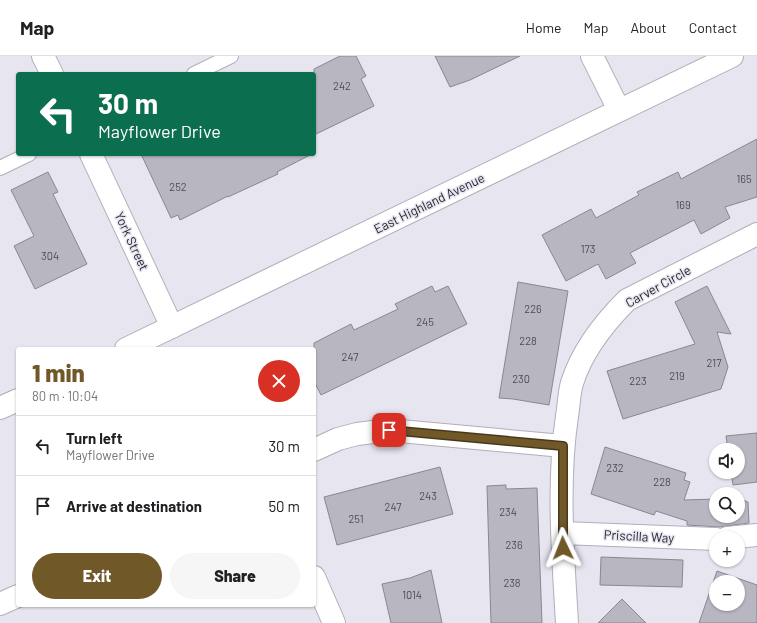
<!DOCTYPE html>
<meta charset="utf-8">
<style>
body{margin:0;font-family:Barlow,sans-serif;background:#f6f6f6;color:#202124;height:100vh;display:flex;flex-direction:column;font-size:15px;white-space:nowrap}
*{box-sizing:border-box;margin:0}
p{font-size:13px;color:#757577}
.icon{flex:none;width:22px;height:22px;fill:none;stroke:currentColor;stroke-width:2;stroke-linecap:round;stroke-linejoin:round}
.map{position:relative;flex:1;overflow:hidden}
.side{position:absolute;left:16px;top:291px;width:300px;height:260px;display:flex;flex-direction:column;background:#fff;border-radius:4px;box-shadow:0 1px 3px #0004}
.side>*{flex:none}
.banner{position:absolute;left:16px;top:16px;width:300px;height:84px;border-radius:4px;box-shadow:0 1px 3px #0004;background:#0b6e4f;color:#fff;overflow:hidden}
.buttons{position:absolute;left:709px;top:387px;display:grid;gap:8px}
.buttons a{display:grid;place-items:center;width:36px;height:36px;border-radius:50%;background:#fff;box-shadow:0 1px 3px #0004;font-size:20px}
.pin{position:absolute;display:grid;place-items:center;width:34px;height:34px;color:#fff;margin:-17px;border-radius:8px;box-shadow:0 2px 6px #0006}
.me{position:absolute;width:44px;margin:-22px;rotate:358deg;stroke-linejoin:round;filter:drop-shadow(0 0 3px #0008)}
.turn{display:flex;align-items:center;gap:14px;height:84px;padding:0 16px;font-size:18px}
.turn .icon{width:52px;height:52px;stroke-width:2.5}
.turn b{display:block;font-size:28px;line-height:34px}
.round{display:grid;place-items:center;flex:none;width:42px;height:42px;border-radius:21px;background:#f6f6f6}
.headline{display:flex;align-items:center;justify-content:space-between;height:68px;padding:0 16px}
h1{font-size:24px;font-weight:800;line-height:30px;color:#705829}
.cta{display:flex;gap:8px;margin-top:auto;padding:8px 16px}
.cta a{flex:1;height:46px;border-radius:24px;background:#705829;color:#fff;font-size:16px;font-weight:800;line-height:46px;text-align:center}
.cta a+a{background:#f6f6f6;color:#202124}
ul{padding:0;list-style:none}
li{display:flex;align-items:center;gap:12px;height:60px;padding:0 16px;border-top:1px solid #e0e0e0}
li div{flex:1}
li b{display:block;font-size:15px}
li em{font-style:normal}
header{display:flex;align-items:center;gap:24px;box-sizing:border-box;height:56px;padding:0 20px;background:#fff;border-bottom:1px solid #e0e0e0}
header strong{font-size:19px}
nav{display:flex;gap:22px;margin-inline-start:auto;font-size:14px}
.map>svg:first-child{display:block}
.building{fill:#b8b6c1;stroke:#898792;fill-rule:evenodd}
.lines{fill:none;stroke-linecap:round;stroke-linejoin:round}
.lane-casing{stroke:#b0afba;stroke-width:16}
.street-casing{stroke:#b0afba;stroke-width:24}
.secondary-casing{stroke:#b0afba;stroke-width:24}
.lane{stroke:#fff;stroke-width:14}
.street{stroke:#fff;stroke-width:22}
.secondary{stroke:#fff;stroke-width:22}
.route-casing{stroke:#49391b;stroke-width:10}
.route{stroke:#705829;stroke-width:7}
.labels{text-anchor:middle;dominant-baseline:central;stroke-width:3;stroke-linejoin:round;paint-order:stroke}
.number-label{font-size:11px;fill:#4e4c53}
.street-label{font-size:13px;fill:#2a292e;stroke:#e6e5f0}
</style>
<header>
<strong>Map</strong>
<nav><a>Home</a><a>Map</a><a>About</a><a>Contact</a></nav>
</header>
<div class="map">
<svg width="757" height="567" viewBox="0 0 757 567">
<rect width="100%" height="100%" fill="#e6e5f0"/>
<!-- building -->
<path class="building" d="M340,0h16l10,20 -5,3 13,27 -60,29v-66z
M435,0h85l-50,24 -20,7z
M757,83v58l-32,10 5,11 -29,16 -7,-14 -64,33 6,10 -30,16 -8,-15 -32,17 -24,-46 49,-26 5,9 43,-23 -2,-3 41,-20 3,7z
M141,98h171l-35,18 1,2 -50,23v-1l-48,24 -2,-5 -7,3z
M48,116l10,20 -5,2 34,70 -52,25 -21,-43 20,-10 -23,-46z
M518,226l50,9 -19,114 -36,-6 -14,-1z
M432,230l3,6 13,-6 19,38 -146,71 -7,-14v-38l37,-19 3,6 44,-21 -3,-5z
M707,230l24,48 -14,-2 11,35 -7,22 -98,30 -16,-48 88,-27 -20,-42z
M757,377v49l-24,3 -2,-13h7v-22h-10l-2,-14z
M605,391l81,26 -2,7 6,2 -6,18 32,-1v17h22v-18l10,4 1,21 -30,4 -32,-2v-4l-31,-10 -2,4 -63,-21z
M440,411l13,47 -116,31 -13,-48z
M506,429v4l31,-1 5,135h-51l-4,-137z
M601,501l82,3 -1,27 -82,-2z
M431,514l11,53h-51l-9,-39 28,-6z
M717,515l40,14v38h-58zM716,526h22v22h-22z
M622,543l24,24h-48z"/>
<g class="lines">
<!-- lane casing -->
<g class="lane-casing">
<path id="lane" d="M194,18l37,-18
M0,112l29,-14"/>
</g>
<!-- street casing -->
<g class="street-casing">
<path id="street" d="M43,0l9,18
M592,0l27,54
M91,98l81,173
M314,394l24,-11 19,-5 32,-4 174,16
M562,477l154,6
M727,482l30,-3
M314,521l20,46
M0,548l18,-8
M567,567c-4,-69 -10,-139 0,-207 2,-11 2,-23 5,-33 10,-32 32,-60 55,-83l130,-66"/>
</g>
<!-- secondary casing -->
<g class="secondary-casing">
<path id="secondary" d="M126,293l606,-293
M0,352l18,-8"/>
</g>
<!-- lane -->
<use href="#lane" class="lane"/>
<!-- street -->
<use href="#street" class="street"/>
<!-- secondary -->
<use href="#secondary" class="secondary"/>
</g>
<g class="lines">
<!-- route casing -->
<g class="route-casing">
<path id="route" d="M389,374l174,16v102"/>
</g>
<!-- route -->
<use href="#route" class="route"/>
</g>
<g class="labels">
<!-- number labels -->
<g class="number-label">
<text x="342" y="29">242</text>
<text x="744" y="122">165</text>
<text x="178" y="130">252</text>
<text x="683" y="148">169</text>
<text x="588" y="192">173</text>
<text x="50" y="199">304</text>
<text x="533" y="252">226</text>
<text x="425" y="265">245</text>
<text x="528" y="284">228</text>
<text x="350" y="300">247</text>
<text x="714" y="306">217</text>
<text x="677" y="319">219</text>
<text x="521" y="322">230</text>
<text x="638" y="324">223</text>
<text x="615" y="411">232</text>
<text x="662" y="425">228</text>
<text x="428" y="439">243</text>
<text x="393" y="450">247</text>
<text x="508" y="455">234</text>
<text x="356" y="462">251</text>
<text x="514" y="488">236</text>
<text x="512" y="526">238</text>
<text x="412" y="538">1014</text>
</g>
<!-- street labels -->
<g class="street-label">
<text transform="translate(429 147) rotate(-26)">East Highland Avenue</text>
<text transform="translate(132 185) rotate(65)">York Street</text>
<text transform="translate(658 230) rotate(-29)">Carver Circle</text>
<text transform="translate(639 480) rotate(3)">Priscilla Way</text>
</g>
</g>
</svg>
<div class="buttons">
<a><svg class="icon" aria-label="sound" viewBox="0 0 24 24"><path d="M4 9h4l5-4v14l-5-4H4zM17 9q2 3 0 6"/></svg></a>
<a><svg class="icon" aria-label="search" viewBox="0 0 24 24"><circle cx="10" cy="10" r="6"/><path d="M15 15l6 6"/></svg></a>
<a>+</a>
<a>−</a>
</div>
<div class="pin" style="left:389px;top:374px;background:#d93025"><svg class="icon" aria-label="arrive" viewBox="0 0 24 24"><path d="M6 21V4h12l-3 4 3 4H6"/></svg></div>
<svg class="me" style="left:563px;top:492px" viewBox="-20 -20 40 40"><path d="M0-17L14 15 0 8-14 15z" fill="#705829" stroke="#fff" stroke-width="4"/></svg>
<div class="banner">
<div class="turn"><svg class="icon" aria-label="left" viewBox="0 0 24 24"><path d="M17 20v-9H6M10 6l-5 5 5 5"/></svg><div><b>30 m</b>Mayflower Drive</div></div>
</div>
<section class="side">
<div class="headline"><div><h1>1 min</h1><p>80 m · 10:04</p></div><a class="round" style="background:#d93025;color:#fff"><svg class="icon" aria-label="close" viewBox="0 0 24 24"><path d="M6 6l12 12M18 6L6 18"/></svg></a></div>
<ul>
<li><svg class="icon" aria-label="left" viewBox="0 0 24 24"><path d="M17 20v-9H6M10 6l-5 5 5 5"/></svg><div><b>Turn left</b><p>Mayflower Drive</p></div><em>30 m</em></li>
<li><svg class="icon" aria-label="arrive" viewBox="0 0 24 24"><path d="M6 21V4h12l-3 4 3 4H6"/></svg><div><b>Arrive at destination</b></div><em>50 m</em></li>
</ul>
<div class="cta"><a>Exit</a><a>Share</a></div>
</section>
</div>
